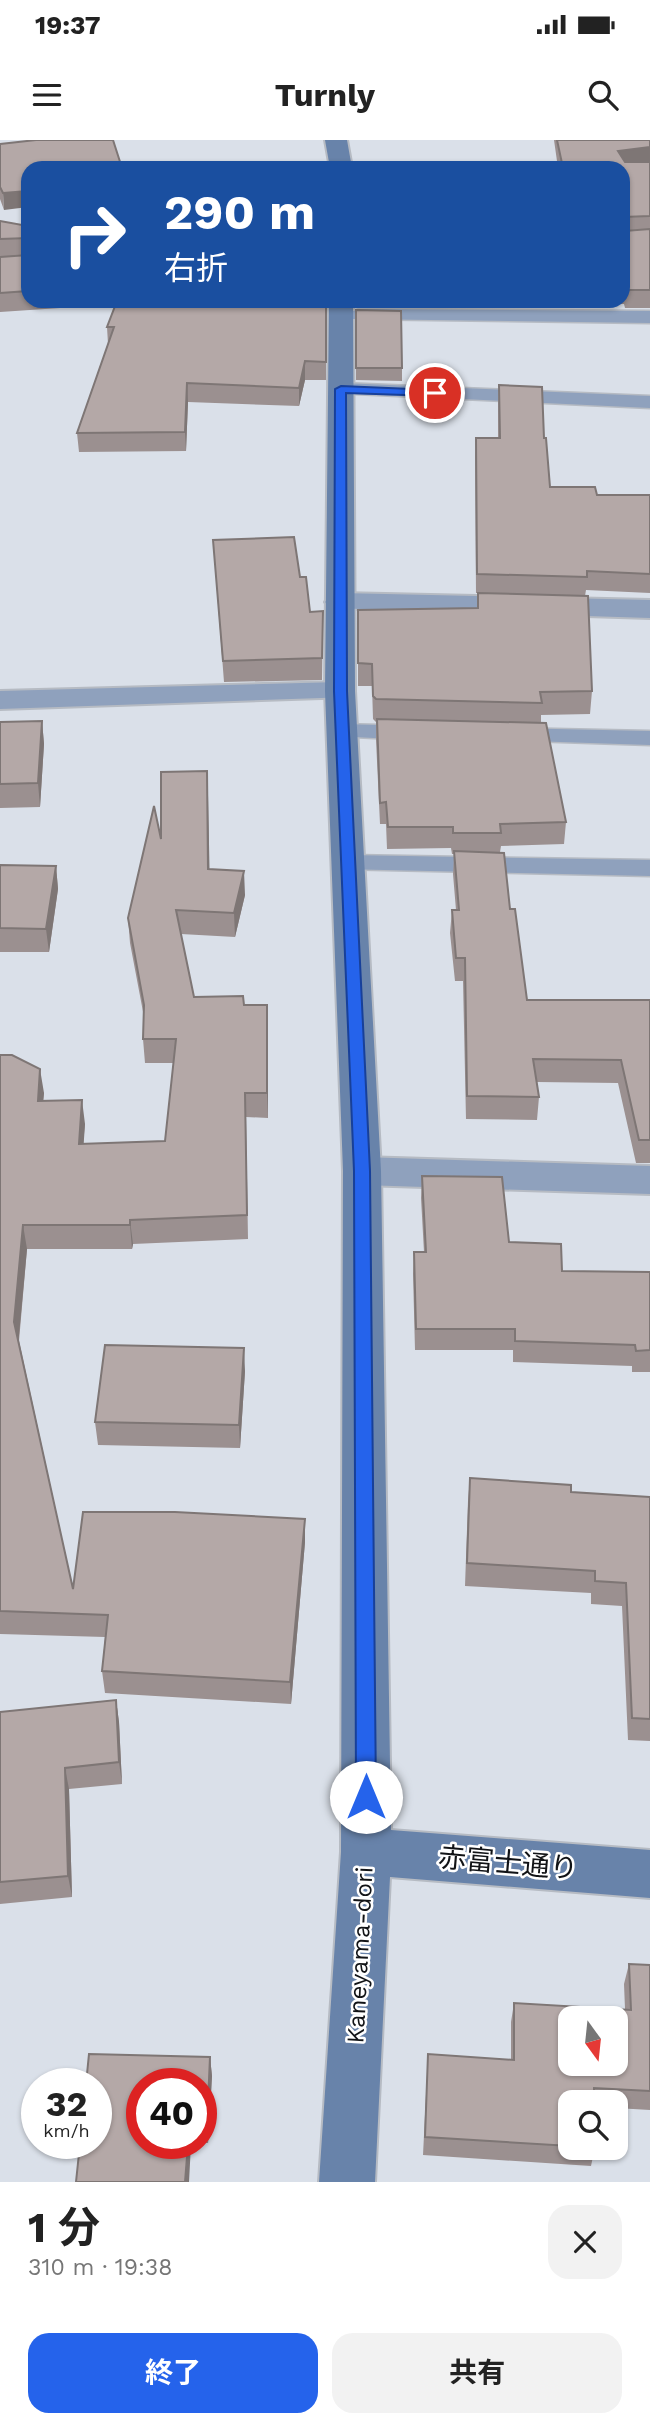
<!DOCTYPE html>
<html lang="ja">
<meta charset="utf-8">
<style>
body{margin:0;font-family:"Work Sans","Noto Sans JP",sans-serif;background:#f2f2f2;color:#222;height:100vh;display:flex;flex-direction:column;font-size:26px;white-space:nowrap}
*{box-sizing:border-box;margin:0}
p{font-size:23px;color:#767676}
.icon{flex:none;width:38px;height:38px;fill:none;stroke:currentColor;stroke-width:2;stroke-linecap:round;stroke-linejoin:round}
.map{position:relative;height:2042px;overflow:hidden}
.sheet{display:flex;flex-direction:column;background:#fff;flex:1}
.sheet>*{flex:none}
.banner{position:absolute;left:21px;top:21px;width:609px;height:147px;border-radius:21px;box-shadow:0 2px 5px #0004;background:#1a4fa0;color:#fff;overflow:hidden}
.needle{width:46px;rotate:165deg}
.controls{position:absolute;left:558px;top:1866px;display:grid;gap:14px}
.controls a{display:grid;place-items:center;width:70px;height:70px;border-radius:14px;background:#fff;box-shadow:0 2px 5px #0004;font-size:35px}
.speed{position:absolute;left:21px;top:1928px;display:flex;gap:14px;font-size:35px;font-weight:700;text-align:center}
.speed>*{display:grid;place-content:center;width:91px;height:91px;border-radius:50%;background:#fff;box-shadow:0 2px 5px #0004;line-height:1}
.speed small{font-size:18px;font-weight:400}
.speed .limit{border:10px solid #d22;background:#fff;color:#111}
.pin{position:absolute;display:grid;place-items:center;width:60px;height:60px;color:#fff;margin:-30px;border:4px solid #fff;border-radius:50%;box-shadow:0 2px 7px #0007}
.me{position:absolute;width:77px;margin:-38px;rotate:0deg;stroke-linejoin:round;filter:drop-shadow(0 0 5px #0008)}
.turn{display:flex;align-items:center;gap:24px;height:147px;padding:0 28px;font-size:32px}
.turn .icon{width:91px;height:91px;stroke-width:2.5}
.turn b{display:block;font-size:49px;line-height:60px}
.round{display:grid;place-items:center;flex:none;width:74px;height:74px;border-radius:21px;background:#f2f2f2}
.summary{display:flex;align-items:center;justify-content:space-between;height:119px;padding:0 28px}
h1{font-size:42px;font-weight:700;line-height:52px}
.button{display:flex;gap:14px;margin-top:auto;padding:14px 28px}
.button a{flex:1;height:80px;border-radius:21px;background:#2563eb;color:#fff;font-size:28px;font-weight:700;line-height:80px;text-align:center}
.button a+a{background:#f2f2f2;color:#222}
.status{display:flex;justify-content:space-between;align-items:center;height:49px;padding:0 35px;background:#fff;direction:ltr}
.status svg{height:19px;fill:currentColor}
header{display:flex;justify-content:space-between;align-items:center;height:91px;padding:0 28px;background:#fff;font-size:32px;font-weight:700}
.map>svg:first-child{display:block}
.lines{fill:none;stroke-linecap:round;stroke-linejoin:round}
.lane-casing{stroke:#b6bbc3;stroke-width:3}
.street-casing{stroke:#b6bbc3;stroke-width:4}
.secondary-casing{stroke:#b6bbc3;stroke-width:4}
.lane{fill:#8fa1bd;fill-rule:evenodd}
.street{fill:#8fa1bd;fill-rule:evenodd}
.secondary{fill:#6883aa;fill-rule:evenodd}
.wall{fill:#9b9090}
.shaded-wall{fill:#7e7675}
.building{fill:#b4a8a7;stroke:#7e7675;stroke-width:2;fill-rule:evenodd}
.route{fill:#2563eb;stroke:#184099;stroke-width:2}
.labels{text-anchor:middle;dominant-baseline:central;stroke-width:5;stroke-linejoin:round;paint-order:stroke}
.street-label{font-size:24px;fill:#111316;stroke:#fff}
.near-street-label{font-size:28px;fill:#111316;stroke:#fff}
</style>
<div class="status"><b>19:37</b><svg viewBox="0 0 49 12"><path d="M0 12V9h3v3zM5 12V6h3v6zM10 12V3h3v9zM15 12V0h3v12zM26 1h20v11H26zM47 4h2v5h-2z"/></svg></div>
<header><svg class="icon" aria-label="menu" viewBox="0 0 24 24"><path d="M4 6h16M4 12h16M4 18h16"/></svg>Turnly<svg class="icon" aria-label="search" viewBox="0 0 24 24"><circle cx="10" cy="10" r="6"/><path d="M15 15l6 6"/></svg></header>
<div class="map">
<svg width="650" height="2042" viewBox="0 0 650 2042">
<rect width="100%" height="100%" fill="#dae0e9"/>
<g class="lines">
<!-- lane casing -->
<g class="lane-casing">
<path id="lane" d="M360,169l290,2v12l-297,-4 -2,-4 2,-4z
M341,243l309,13v12l-316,-15 -3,-4z
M342,584l73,2 9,2 3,5 -3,5 -9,2 -82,-4 -3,-5 3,-5z
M507,588l143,3v14l-152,-5 -3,-5 3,-5z
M348,715l302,5v16l-311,-7 -4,-6 4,-6z"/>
</g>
<!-- street casing -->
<g class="street-casing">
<path id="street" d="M340,453l310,7v18l-320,-10 -5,-6 5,-6z
M340,542l11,3 4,6 -4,6 -351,12v-18z
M362,1017l288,9v28l-288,-9 -14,-4 -5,-10 5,-10z"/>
</g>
<!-- secondary casing -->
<g class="secondary-casing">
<path id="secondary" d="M325,0h22l5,28h-22z
M329,161h24l2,390 26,480 10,659 259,20v48l-260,-21 -15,305h-56l22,-330 2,-681 -18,-480z"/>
</g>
<!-- lane -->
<use href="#lane" class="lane"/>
<!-- street -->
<use href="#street" class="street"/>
<!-- secondary -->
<use href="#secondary" class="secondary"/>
</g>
<!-- wall -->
<path class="wall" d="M554,0h96v168h-25l-1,-4h-98v-3h97v-133h-65z
M0,4l4,66 -4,-11z
M0,81l28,5v75h33l-1,7 -60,4z
M326,161v79h-21l-6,26 -111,-4 -2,49 -107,1 -2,-19 31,-89 -1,-17z
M354,161h94v6l-92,-1z
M356,170l46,58v13l-46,-1z
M499,245l45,53 6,49 47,8h53v98l-64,-3 -1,6 7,95 -2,23 -49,1v8l25,99 -2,22 -63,2 -1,6 27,148h123v163h-14l-18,-80 -81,-1 2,15 -2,23 -71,-1 -3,-138h-8l-5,-48 2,-23h4l-3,-36 1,-20h-2l-1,-6 -64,1 -1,-25h-6l-4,-84v-18l-3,-3 -1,-33h-14v-76l119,-2 1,-15h-2l-1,-137 1,-18h22v-35z
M213,400l87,37 10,35 13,-1 -1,69 -98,2z
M42,581l2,23 -4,63 -40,1v-86z
M207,631l2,98 36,26 -10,42 -54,-3 13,63 50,8 24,24v89l-22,-1 2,122 -115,5 -1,5h-105l-8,92 54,248 232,-70v23l-14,162 -186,-11 -3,-22 3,-34 -105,-3v-579l44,38 -1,8 42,23 -2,20 82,-3 9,-78h-29l-2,-24 1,-22 -14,-74 -2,-25 33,-79z
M0,725l56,1 2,23 -9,63h-49z
M422,1036l87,66 53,29 88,1v100h-18v-6l-119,-4v-12h-98l-2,-76 1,-22h10l-3,-54z
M245,1231l-5,77 -142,-3 -3,-23z
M470,1338l101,14 79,5v244l-22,-1 -6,-134 -31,-2v-11l-126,-7 3,-85z
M116,1560l3,22 3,62 -53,5 3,108 -72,7v-192z
M629,1824l21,1v145l-34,-2v-6h-46v45h25l-4,19 -168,-11 5,-101 83,6v-38l3,-19 111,6 -1,-25z
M210,1917l2,19 -4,67h-7v-59l-125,98z"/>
<!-- shaded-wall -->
<path class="shaded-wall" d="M650,7v17l-34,4 2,-17z
M28,51v16l-24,3 -1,-17z
M305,221v19l-6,26v-18z
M187,243l1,19 -2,49 -1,-19z
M42,581l2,23 -4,63 -2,-24z
M207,631l1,24 2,98 -2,-24z
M56,726l2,23 -9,63 -3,-23z
M244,731l1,24 -10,42 -1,-24z
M267,865l1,24v89l-1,-25z
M40,929l4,24 -3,33 -3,-25z
M82,960l3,24 -3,44 -3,-24z
M130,1080l3,24 -1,5 -2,-24z
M23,1085l4,24 -9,97 -4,-24z
M244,1208l1,23 -5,77 -1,-23z
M305,1379v23l-14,162 -1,-22z
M116,1560l3,22 3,62 -3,-22z
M65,1628l4,21 3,108 -4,-21z
M210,1917l2,19 -4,67 -1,-18z
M188,2004h3l-2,38h-4z"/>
<!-- building -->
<path class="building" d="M36,0h77l9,28h-94v23l-25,2 -3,-6v-43z
M557,0h93v7l-32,4 7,11h25v54l-27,1v-49h-60z
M418,25v3h-52v-1z
M623,78l2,13 25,-2v61h-23l-1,-4h-3z
M0,81l28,5v14v-2l-28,1z
M28,115v36l-28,2v-36z
M117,161h209v61l-21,-1 -6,27 -112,-5 -2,49 -108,1 37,-106h-7z
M356,170l45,1 1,57h-46z
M499,245l43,2 2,51h2l4,49h45l2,8h53v79l-63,-3v6l-110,-3 -1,-136h24z
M294,397l6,40h6l4,35 13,-1 -1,47 -99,3 -10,-121z
M478,453l110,3 4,95 -52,1 2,11 -166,-4 -3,-3 -1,-32 -14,-1v-53l120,-2z
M377,579l169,4 20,99 -66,2 1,9h-48v-6h-65l-2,-25 -6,1z
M42,581l-4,62 -38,1v-62z
M207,631l1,98 36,2 -10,42 -58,-3 18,87 49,-1 1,9h23v88h-22l2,122 -117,5v5h-107l-9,97 59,267 10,-77h92l130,7 -15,163 -188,-11 6,-56 -108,-4v-556h12l28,14 -2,32 44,-1 -3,44 86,-3 11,-102h-33l1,-34 -16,-87 26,-112 7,33v-67z
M454,711l50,2 6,56h5l12,91h123v140h-11l-18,-80 -88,-1 6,38 -72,-1 -2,-138h-9l-4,-48h7z
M0,725l56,1 -10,63 -46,-1z
M422,1036l80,1 7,65 52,2 1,27 88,1v78l-14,1 -1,-6 -120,-4v-12h-99l-2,-77h12z
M105,1205l139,3 -5,77 -144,-3z
M470,1338l101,7v7l79,5v222l-18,-1 -6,-135 -31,-2v-10l-128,-8z
M116,1560l3,62 -54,6 3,108 -68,6v-170z
M629,1824l21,1v126l-56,-3v14h-24v44l-145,-9 3,-83 86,6v-57l117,7zM570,1878h46v45h-46z
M89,1914l121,3 -3,68h-6v-41h-59v60h46l-3,38h-109l4,-38h16v-60h-10z"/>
<!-- route -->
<path class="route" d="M341,246l94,4 5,3 -5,3 -89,-3 1,298 23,480 6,626 -3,7 -7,3 -7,-3 -3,-7 -2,-626 -20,-480 1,-302z"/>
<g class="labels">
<!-- street labels -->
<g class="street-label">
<text transform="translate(360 1815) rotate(-87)">Kaneyama-dori</text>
</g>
<!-- near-street labels -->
<g class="near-street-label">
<text transform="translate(508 1723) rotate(5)">赤富士通り</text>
</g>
</g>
</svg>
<div class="controls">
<a><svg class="needle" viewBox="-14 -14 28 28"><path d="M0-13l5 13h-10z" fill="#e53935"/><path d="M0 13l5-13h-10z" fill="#767676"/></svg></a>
<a><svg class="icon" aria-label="search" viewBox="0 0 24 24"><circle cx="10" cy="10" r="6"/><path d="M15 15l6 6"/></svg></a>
</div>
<div class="speed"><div>32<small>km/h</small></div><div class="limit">40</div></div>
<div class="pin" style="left:435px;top:253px;background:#d93025"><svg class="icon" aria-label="arrive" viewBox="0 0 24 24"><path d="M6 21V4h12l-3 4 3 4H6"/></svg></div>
<svg class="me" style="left:366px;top:1657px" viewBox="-20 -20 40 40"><circle r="19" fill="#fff"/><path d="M0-13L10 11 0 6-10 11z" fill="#2563eb"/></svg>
<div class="banner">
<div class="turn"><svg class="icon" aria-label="right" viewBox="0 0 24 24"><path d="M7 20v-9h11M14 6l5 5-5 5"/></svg><div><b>290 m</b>右折</div></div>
</div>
</div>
<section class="sheet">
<div class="summary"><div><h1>1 分</h1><p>310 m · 19:38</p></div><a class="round"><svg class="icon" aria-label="close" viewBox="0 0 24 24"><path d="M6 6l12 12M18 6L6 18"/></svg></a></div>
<div class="button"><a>終了</a><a>共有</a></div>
</section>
